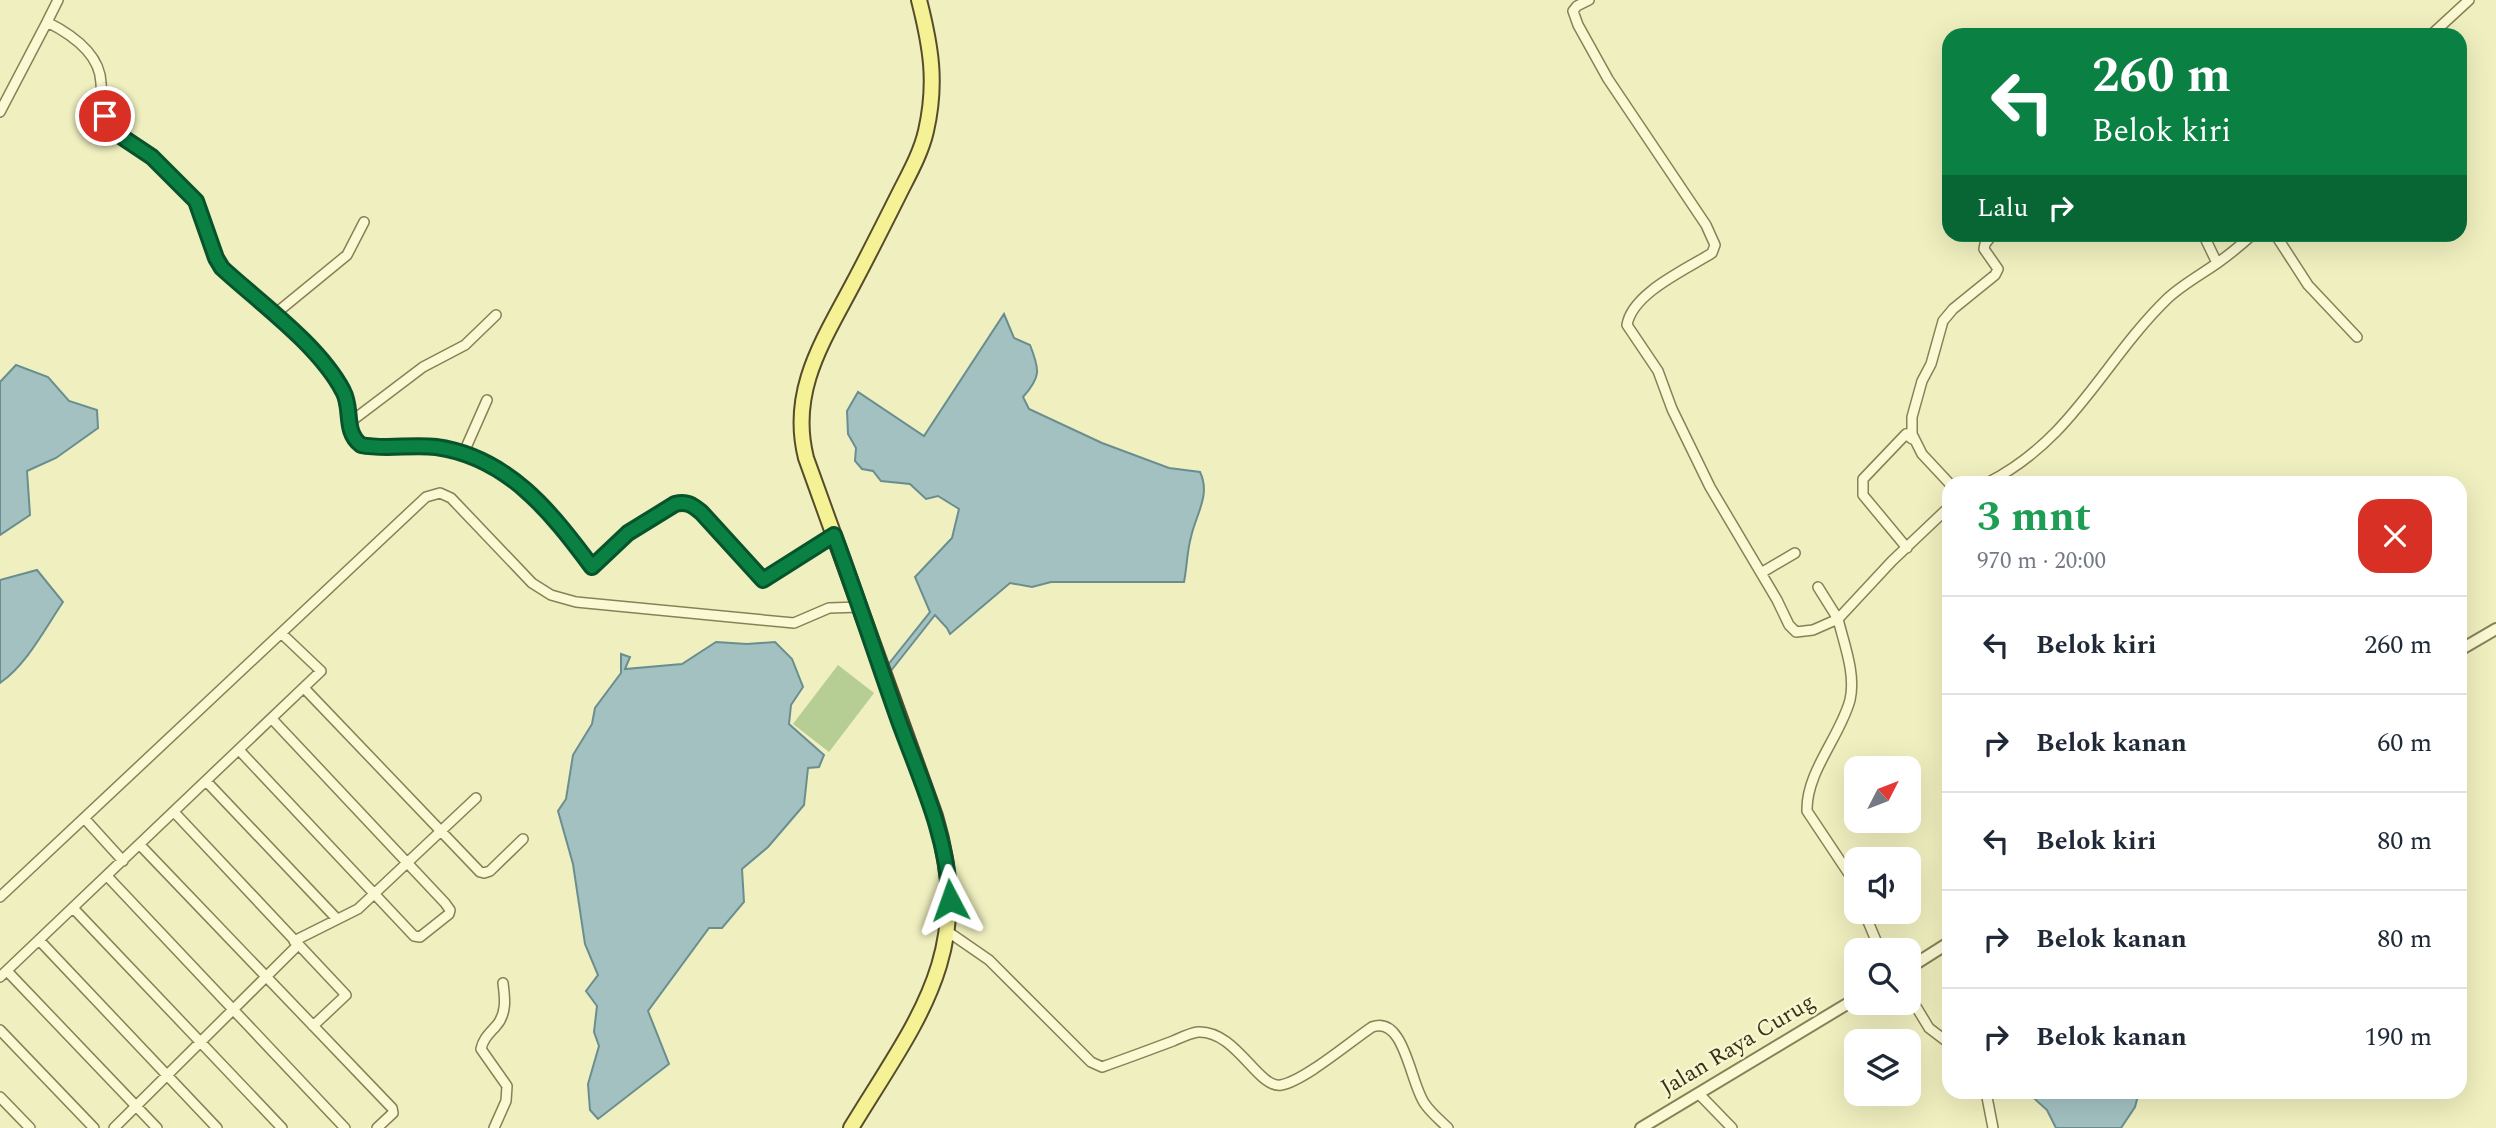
<!DOCTYPE html>
<html lang="id">
<meta charset="utf-8">
<style>
body{margin:0;font-family:Spectral,serif;background:#f6f6f7;color:#1f2937;height:100vh;display:flex;flex-direction:column;font-size:26px;white-space:nowrap}
*{box-sizing:border-box;margin:0}
p{font-size:23px;color:#747a83}
.icon{flex:none;width:38px;height:38px;fill:none;stroke:currentColor;stroke-width:2;stroke-linecap:round;stroke-linejoin:round}
.map{position:relative;flex:1;overflow:hidden}
.side{position:absolute;left:1942px;top:476px;width:525px;height:623px;display:flex;flex-direction:column;background:#fff;border-radius:21px;box-shadow:0 7px 28px #0002}
.side>*{flex:none}
.guide{position:absolute;left:1942px;top:28px;width:525px;height:214px;border-radius:21px;box-shadow:0 7px 28px #0002;background:#0b8043;color:#fff;overflow:hidden}
.needle{width:46px;rotate:48deg}
.fabs{position:absolute;left:1844px;top:756px;display:grid;gap:14px}
.fabs a{display:grid;place-items:center;width:77px;height:77px;border-radius:14px;background:#fff;box-shadow:0 7px 28px #0002;font-size:35px}
.pin{position:absolute;display:grid;place-items:center;width:60px;height:60px;color:#fff;margin:-30px;border:4px solid #fff;border-radius:50%;box-shadow:0 2px 7px #0007}
.me{position:absolute;width:77px;margin:-38px;rotate:356deg;stroke-linejoin:round;filter:drop-shadow(0 0 5px #0008)}
.turn{display:flex;align-items:center;gap:24px;height:147px;padding:0 35px;font-size:32px}
.turn .icon{width:91px;height:91px;stroke-width:2.5}
.turn b{display:block;font-size:49px;line-height:60px}
.then{display:flex;align-items:center;height:66px;padding:0 35px;background:#0003;gap:14px;font-size:26px}
.round{display:grid;place-items:center;flex:none;width:74px;height:74px;border-radius:21px;background:#f6f6f7}
.overview{display:flex;align-items:center;justify-content:space-between;height:119px;padding:0 35px}
h1{font-size:42px;font-weight:700;line-height:52px;color:#1e9e55}
ul{padding:0;list-style:none}
li{display:flex;align-items:center;gap:21px;height:98px;padding:0 35px;border-top:2px solid #e0e1e3}
li div{flex:1}
li b{display:block;font-size:26px}
li em{font-style:normal}
.map>svg:first-child{display:block}
.green{fill:#b6cd93}
.water{fill:#a3c1c1;stroke:#6a8e8f;stroke-width:2}
.lines{fill:none;stroke-linecap:round;stroke-linejoin:round}
.minor-casing{stroke:#898057;stroke-width:12}
.tertiary-casing{stroke:#898057;stroke-width:14}
.primary-casing{stroke:#564c2c;stroke-width:18}
.minor{stroke:#faf9d3;stroke-width:9}
.tertiary{stroke:#faf9d3;stroke-width:10}
.primary{stroke:#f4f295;stroke-width:14}
.route-casing{stroke:#07532c;stroke-width:18}
.route{stroke:#0b8043;stroke-width:12}
.labels{text-anchor:middle;dominant-baseline:central;stroke-width:5;stroke-linejoin:round;paint-order:stroke}
.street-label{font-size:23px;fill:#38311c;stroke:#f6f6cf}
</style>
<div class="map">
<svg width="2496" height="1128" viewBox="0 0 2496 1128">
<rect width="100%" height="100%" fill="#efefbf"/>
<!-- green -->
<path class="green" d="M838,665l36,28 -45,59 -36,-28z"/>
<!-- water -->
<path class="water" d="M1004,314l10,24 16,7c10,25 11,32 -7,52l6,12 73,34 67,25 31,4c11,23 -4,42 -9,65 -4,14 -4,30 -7,45h-133l-19,5 -22,-4 -60,51 -3,-6 -12,-13 -45,57 -3,-6 43,-54 -15,-35 37,-39 7,-29 -21,-13 -12,3 -16,-15 -29,-3 -8,-10 -11,-2 -7,-8 1,-13 -8,-14 -1,-23 11,-19 66,44z
M16,365l32,12 21,24 28,9 1,18 -42,30 -29,13 3,44 -30,20v-153z
M37,570l26,32c-19,28 -36,62 -63,81v-103z
M716,642l31,2 28,-2 17,17 11,28 -12,18 -2,19 35,31 -5,12 -11,1 -4,37 -36,42 -26,22 2,33 -22,26h-13l-61,83 21,53 -71,55 -8,-9 -2,-26 11,-38 -5,-14 3,-26 -11,-15 12,-16 -13,-31 -12,-80 -15,-53 8,-12 7,-44 19,-31 3,-16 26,-35v-19l9,3 -5,12 57,-5z
M2027,1092h112l-4,15 -14,21h-65l-9,-18z"/>
<g class="lines">
<!-- minor casing -->
<g class="minor-casing">
<path id="minor" d="M58,0l-11,22c24,12 53,31 54,61 1,14 0,29 8,42 9,13 26,19 39,29 16,12 33,29 46,45 15,19 12,49 28,69 40,36 85,71 117,116 13,19 5,49 19,59 13,9 47,2 63,3 14,1 29,2 42,6 9,2 16,7 24,11 45,26 75,63 105,104l36,-34 47,-29c12,-2 17,1 26,8l62,68 71,-45
M1589,0l-12,6 -4,5 5,14 30,54 98,146 9,20 -3,8c-25,16 -80,40 -85,72l31,46 14,38 38,78 67,113 12,25 7,7 17,-2 25,-11 -20,-32
M2431,35l38,-35
M0,112l47,-90
M2203,234l14,29
M2275,234l33,51 49,52
M275,314l72,-59 17,-33
M349,423l74,-56 42,-22 31,-30
M464,452l23,-52
M1987,483c87,-44 115,-121 181,-185 14,-13 32,-23 48,-34 13,-9 25,-19 37,-30
M1950,484l-28,-30 -10,-20v-17l10,-36 9,-17 12,-43 10,-12 42,-34 3,-6 -14,-20 1,-5 8,-10
M1907,548l-44,-53v-16l43,-45 6,5
M1761,573l34,-20
M304,688l176,184 4,1 6,-2 33,-32
M239,750l175,186 6,1 29,-23 1,-4 -5,-7 -173,-184
M206,781l131,138
M174,812l172,183 -33,31
M84,818l39,43
M140,845l252,263 1,5 -16,15
M107,876l238,252
M1857,895l-6,-18 -44,-66c-1,-39 33,-74 43,-111 6,-26 -6,-56 -12,-81l54,-58 58,-55
M0,897l426,-400 14,-4 11,5 81,85 19,12 25,7 218,21 35,-15 31,-1
M73,908l209,220
M1864,912l16,38
M947,931l42,29 102,102 11,5c23,-8 47,-17 71,-26 7,-3 17,-8 25,-9 38,-2 60,57 83,53 23,-4 70,-44 91,-58 33,-12 38,57 53,77 6,9 15,16 23,24
M39,940l178,188
M294,941l64,-32 118,-111
M7,971l150,157
M0,977l321,-306 -40,-38
M1909,995l20,33 21,16
M0,1030l94,98
M1986,1092l7,36
M1700,1095l32,33
M0,1097l30,31
M114,1128l184,-183
M494,1128l12,-27 1,-15 -26,-37c2,-10 8,-15 15,-23 11,-12 9,-28 7,-43"/>
</g>
<!-- tertiary casing -->
<g class="tertiary-casing">
<path id="tertiary" d="M2460,650l36,-21
M1909,968l41,-26
M1641,1128l216,-130"/>
</g>
<!-- primary casing -->
<g class="primary-casing">
<path id="primary" d="M851,1128c67,-110 125,-176 84,-312l-129,-358c-17,-67 17,-117 47,-174 16,-30 31,-60 46,-90 10,-20 22,-41 27,-63 11,-48 5,-84 -7,-131"/>
</g>
<!-- minor -->
<use href="#minor" class="minor"/>
<!-- tertiary -->
<use href="#tertiary" class="tertiary"/>
<!-- primary -->
<use href="#primary" class="primary"/>
</g>
<g class="lines">
<!-- route casing -->
<g class="route-casing">
<path id="route" d="M105,116l11,17 36,24 44,44 20,57 6,10c38,35 97,77 121,123 10,18 0,40 18,54 25,5 50,-1 75,2 72,10 115,65 156,120l36,-34 47,-29c12,-3 17,1 26,8l62,68 71,-45c23,62 43,124 65,186 22,60 48,114 51,179"/>
</g>
<!-- route -->
<use href="#route" class="route"/>
</g>
<g class="labels">
<!-- street labels -->
<g class="street-label">
<text transform="translate(1738 1045) rotate(-31)">Jalan Raya Curug</text>
</g>
</g>
</svg>
<div class="fabs">
<a><svg class="needle" viewBox="-14 -14 28 28"><path d="M0-13l5 13h-10z" fill="#e53935"/><path d="M0 13l5-13h-10z" fill="#747a83"/></svg></a>
<a><svg class="icon" aria-label="sound" viewBox="0 0 24 24"><path d="M4 9h4l5-4v14l-5-4H4zM17 9q2 3 0 6"/></svg></a>
<a><svg class="icon" aria-label="search" viewBox="0 0 24 24"><circle cx="10" cy="10" r="6"/><path d="M15 15l6 6"/></svg></a>
<a><svg class="icon" aria-label="layers" viewBox="0 0 24 24"><path d="M12 4l9 5-9 5-9-5zM3 14l9 5 9-5"/></svg></a>
</div>
<div class="pin" style="left:105px;top:116px;background:#d93025"><svg class="icon" aria-label="arrive" viewBox="0 0 24 24"><path d="M6 21V4h12l-3 4 3 4H6"/></svg></div>
<svg class="me" style="left:950px;top:900px" viewBox="-20 -20 40 40"><path d="M0-17L14 15 0 8-14 15z" fill="#0b8043" stroke="#fff" stroke-width="4"/></svg>
<div class="guide">
<div class="turn"><svg class="icon" aria-label="left" viewBox="0 0 24 24"><path d="M17 20v-9H6M10 6l-5 5 5 5"/></svg><div><b>260 m</b>Belok kiri</div></div>
<div class="then">Lalu<svg class="icon" aria-label="right" viewBox="0 0 24 24"><path d="M7 20v-9h11M14 6l5 5-5 5"/></svg></div>
</div>
<section class="side">
<div class="overview"><div><h1>3 mnt</h1><p>970 m · 20:00</p></div><a class="round" style="background:#d93025;color:#fff"><svg class="icon" aria-label="close" viewBox="0 0 24 24"><path d="M6 6l12 12M18 6L6 18"/></svg></a></div>
<ul>
<li><svg class="icon" aria-label="left" viewBox="0 0 24 24"><path d="M17 20v-9H6M10 6l-5 5 5 5"/></svg><div><b>Belok kiri</b></div><em>260 m</em></li>
<li><svg class="icon" aria-label="right" viewBox="0 0 24 24"><path d="M7 20v-9h11M14 6l5 5-5 5"/></svg><div><b>Belok kanan</b></div><em>60 m</em></li>
<li><svg class="icon" aria-label="left" viewBox="0 0 24 24"><path d="M17 20v-9H6M10 6l-5 5 5 5"/></svg><div><b>Belok kiri</b></div><em>80 m</em></li>
<li><svg class="icon" aria-label="right" viewBox="0 0 24 24"><path d="M7 20v-9h11M14 6l5 5-5 5"/></svg><div><b>Belok kanan</b></div><em>80 m</em></li>
<li><svg class="icon" aria-label="right" viewBox="0 0 24 24"><path d="M7 20v-9h11M14 6l5 5-5 5"/></svg><div><b>Belok kanan</b></div><em>190 m</em></li>
</ul>
</section>
</div>
